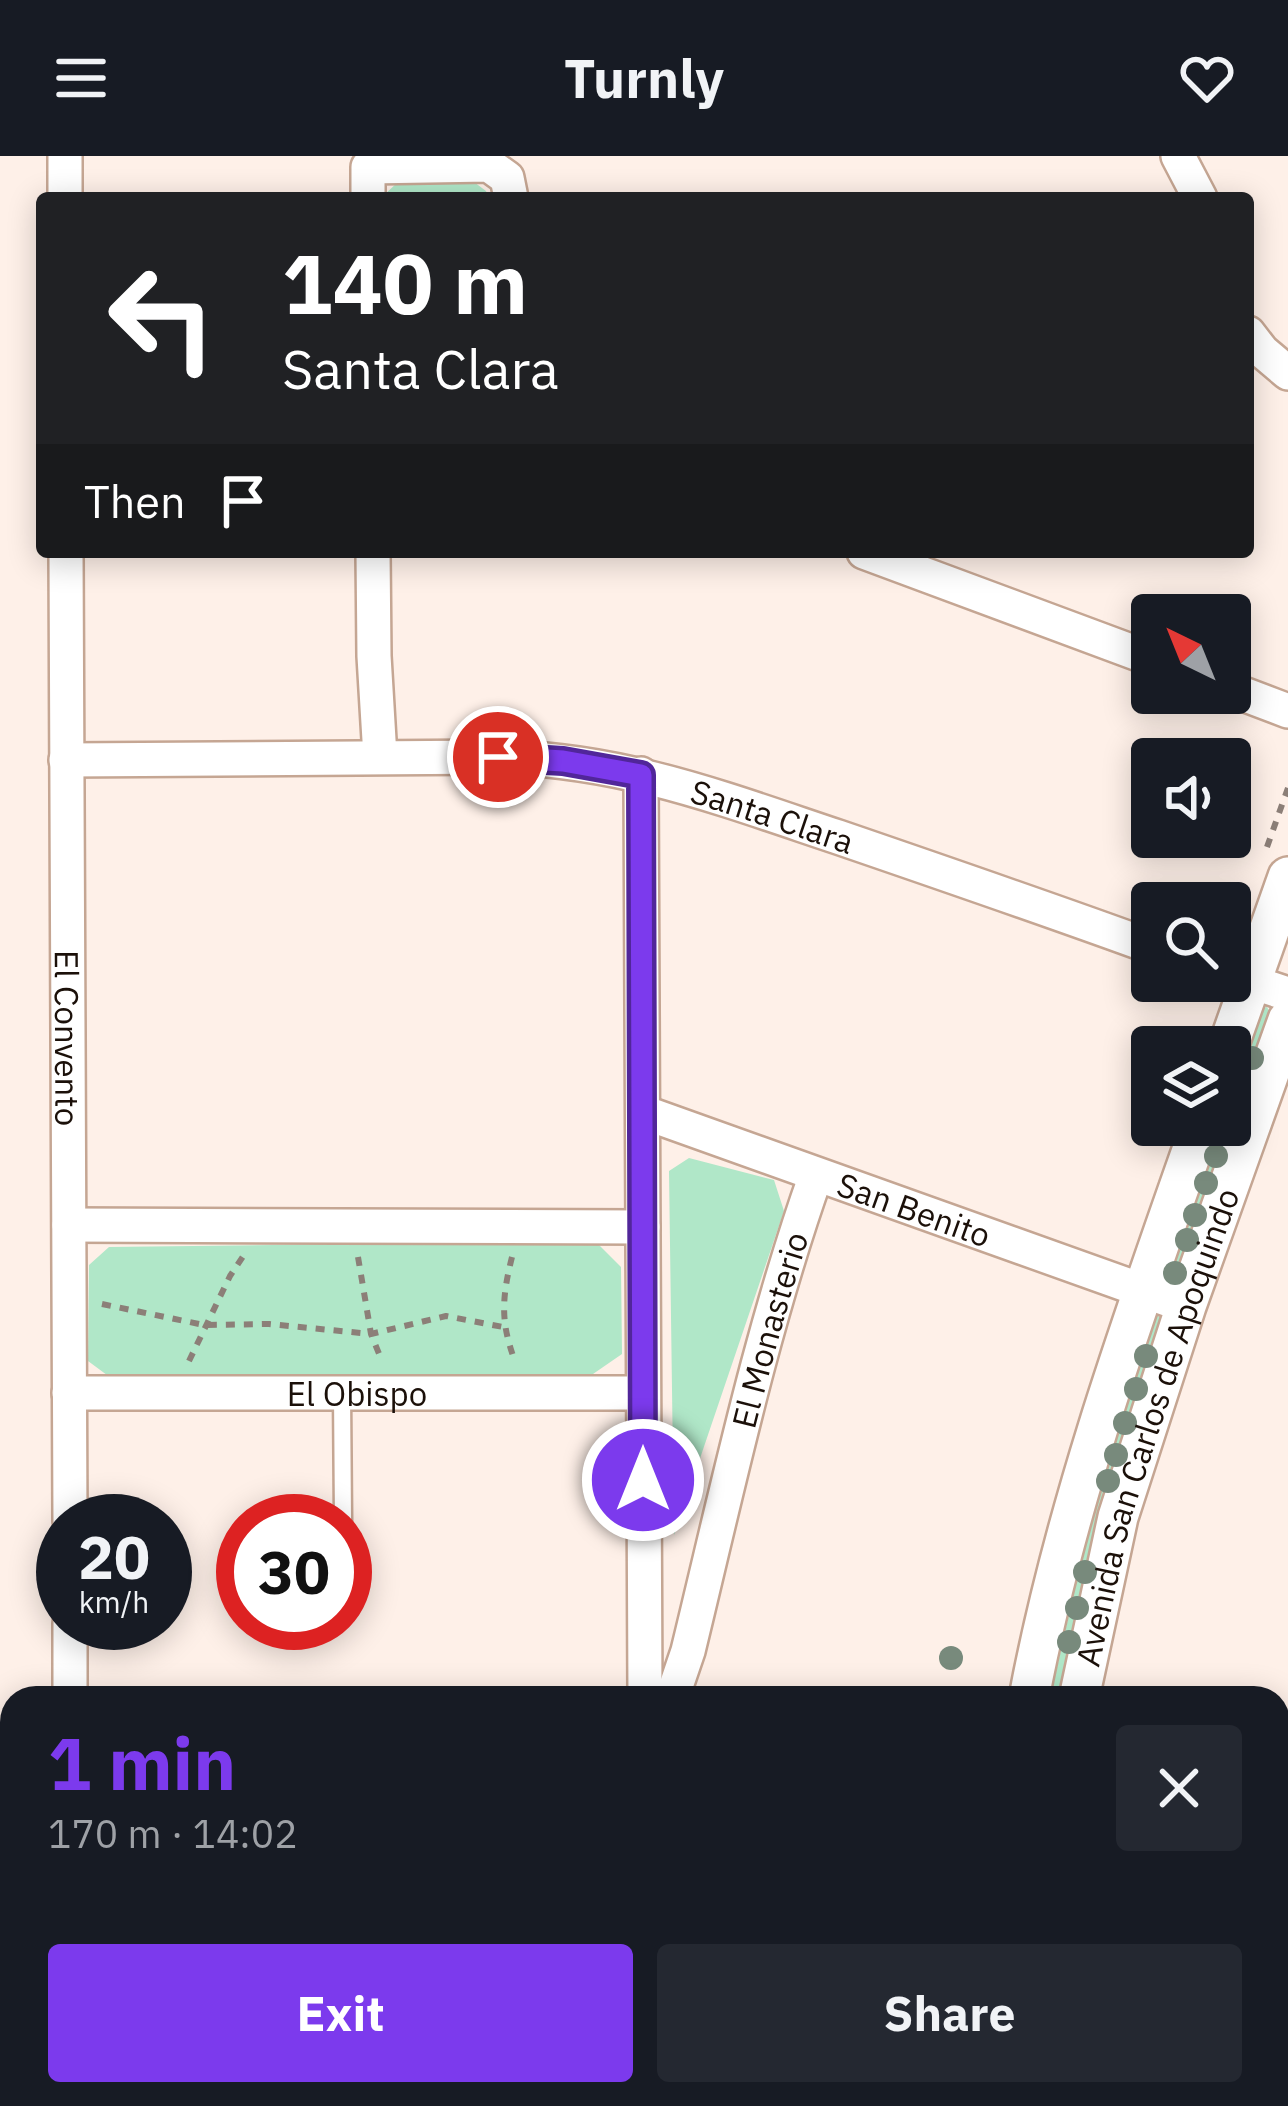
<!DOCTYPE html>
<meta charset="utf-8">
<style>
body{margin:0;font-family:"IBM Plex Sans",sans-serif;background:#242831;color:#f1f3f6;height:100vh;display:flex;flex-direction:column;font-size:45px;white-space:nowrap}
*{box-sizing:border-box;margin:0}
p{font-size:39px;color:#9ea1a6}
.icon{flex:none;width:66px;height:66px;fill:none;stroke:currentColor;stroke-width:2;stroke-linecap:round;stroke-linejoin:round}
.map{position:relative;flex:1;overflow:hidden}
.details{position:absolute;left:0px;top:1530px;width:1290px;height:420px;display:flex;flex-direction:column;background:#171b24;border-radius:36px 36px 0 0;box-shadow:0 6px 30px #0003}
.details>*{flex:none}
.hud{position:absolute;left:36px;top:36px;width:1218px;height:366px;border-radius:12px;box-shadow:0 6px 30px #0003;background:#202124;color:#fff;overflow:hidden}
.needle{width:78px;rotate:317deg}
.fabs{position:absolute;left:1131px;top:438px;display:grid;gap:24px}
.fabs a{display:grid;place-items:center;width:120px;height:120px;border-radius:12px;background:#171b24;box-shadow:0 6px 30px #0003;font-size:60px}
.speed{position:absolute;left:36px;top:1338px;display:flex;gap:24px;font-size:60px;font-weight:700;text-align:center}
.speed>*{display:grid;place-content:center;width:156px;height:156px;border-radius:50%;background:#171b24;box-shadow:0 6px 30px #0003;line-height:1}
.speed small{font-size:30px;font-weight:400}
.speed .limit{border:18px solid #d22;background:#fff;color:#111}
.pin{position:absolute;display:grid;place-items:center;width:102px;height:102px;color:#fff;margin:-51px;border:6px solid #fff;border-radius:50%;box-shadow:0 3px 12px #0007}
.me{position:absolute;width:132px;margin:-66px;rotate:0deg;stroke-linejoin:round;filter:drop-shadow(0 0 9px #0008)}
.turn{display:flex;align-items:center;gap:42px;height:252px;padding:0 48px;font-size:54px}
.turn .icon{width:156px;height:156px;stroke-width:2.5}
.turn b{display:block;font-size:84px;line-height:102px}
.then{display:flex;align-items:center;height:114px;padding:0 48px;background:#0003;gap:24px;font-size:45px}
.round{display:grid;place-items:center;flex:none;width:126px;height:126px;border-radius:12px;background:#242831}
.overview{display:flex;align-items:center;justify-content:space-between;height:204px;padding:0 48px}
h1{font-size:72px;font-weight:700;line-height:90px;color:#7c3aed}
.button{display:flex;gap:24px;margin-top:auto;padding:24px 48px}
.button a{flex:1;height:138px;border-radius:12px;background:#7c3aed;color:#fff;font-size:48px;font-weight:700;line-height:138px;text-align:center}
.button a+a{background:#242831;color:#f1f3f6}
header{display:flex;justify-content:space-between;align-items:center;height:156px;padding:0 48px;background:#171b24;font-size:54px;font-weight:700}
.map>svg:first-child{display:block}
.green{fill:#b0e7c8}
.lines{fill:none;stroke-linecap:round;stroke-linejoin:round}
.service-casing{stroke:#c5a693;stroke-width:21}
.minor-casing{stroke:#c5a693;stroke-width:38}
.tertiary-casing{stroke:#c5a693;stroke-width:44}
.path{stroke:#8c7f78;stroke-width:6;stroke-dasharray:9 9;stroke-linecap:butt}
.service{stroke:#fff;stroke-width:16}
.minor{stroke:#fff;stroke-width:33}
.tertiary{stroke:#fff;stroke-width:39}
.tree{fill:#788a7c}
.route-casing{stroke:#51269a;stroke-width:30}
.route{stroke:#7c3aed;stroke-width:21}
.labels{text-anchor:middle;dominant-baseline:central;stroke-width:12;stroke-linejoin:round;paint-order:stroke}
.street-label{font-size:33px;fill:#1b1009;stroke:#fff}
</style>
<header><svg class="icon" aria-label="menu" viewBox="0 0 24 24"><path d="M4 6h16M4 12h16M4 18h16"/></svg>Turnly<svg class="icon" aria-label="heart" viewBox="0 0 24 24"><path d="M12 20l-8-8c-3-5 5-10 8-4 3-6 11-1 8 4z"/></svg></header>
<div class="map">
<svg width="1288" height="1950" viewBox="0 0 1288 1950">
<rect width="100%" height="100%" fill="#fef0e8"/>
<!-- green -->
<path class="green" d="M470,23l16,12 3,7h-108l18,-17z
M1267,851l5,9 -94,261 -9,4 -5,-5 53,-151h13v-35l29,-81z
M689,1002l85,22 10,31 -110,324 -5,-364z
M595,1085l26,26 1,87 -29,20 -482,4 -23,-17 1,-96 20,-18z
M1155,1158l6,4 -50,173 -48,207h-13l44,-194z"/>
<g class="lines">
<!-- service casing -->
<g class="service-casing">
<path id="service" d="M342,1237l1,128"/>
</g>
<!-- minor casing -->
<g class="minor-casing">
<g id="minor">
<path d="M65,0v42"/>
<path d="M1178,0l22,42"/>
<path d="M368,42v-31l121,-2 18,13 4,20"/>
<path d="M1248,177l14,18 26,22"/>
<path id="s1" d="M66,396l4,969"/>
<path d="M373,396l1,104 6,101"/>
<path d="M864,396l288,107"/>
<path d="M1230,533l58,22"/>
<path id="s2" d="M66,604l432,-3c125,3 223,41 340,80 105,36 210,72 314,110"/>
<path d="M641,618l4,924"/>
<path d="M1230,819l58,19"/>
<path id="s3" d="M643,956l543,194"/>
<path d="M69,1069l574,2"/>
<path id="s4" d="M69,1237h574"/>
<path d="M70,1467v75"/>
<path id="s5" d="M672,1542l16,-47c39,-160 73,-321 128,-476"/>
<path d="M1278,1699l10,1"/>
<path d="M72,1938v12"/>
<path d="M646,1950v-12"/>
</g>
</g>
<!-- tertiary casing -->
<g class="tertiary-casing">
<g id="tertiary">
<path d="M1228,891l60,-170"/>
<path d="M1029,1542c37,-196 106,-385 172,-573"/>
<path id="s6" d="M1079,1542l39,-181 68,-211 102,-286"/>
<path d="M986,1950v-12"/>
<path d="M1034,1950v-12"/>
</g>
</g>
<!-- path -->
<path class="path" d="M1267,691l21,-59
M358,1101l13,77 11,27
M512,1101c-10,40 -12,65 3,104
M102,1148l102,21 65,-1 102,10 75,-18 57,11
M189,1205l41,-85 14,-21"/>
<!-- service -->
<use href="#service" class="service"/>
<!-- minor -->
<use href="#minor" class="minor"/>
<!-- tertiary -->
<use href="#tertiary" class="tertiary"/>
</g>
<!-- trees -->
<g class="tree">
<circle cx="1252" cy="902" r="12"/>
<circle cx="1216" cy="1000" r="12"/>
<circle cx="1206" cy="1027" r="12"/>
<circle cx="1195" cy="1059" r="12"/>
<circle cx="1187" cy="1084" r="12"/>
<circle cx="1175" cy="1117" r="12"/>
<circle cx="1146" cy="1200" r="12"/>
<circle cx="1136" cy="1233" r="12"/>
<circle cx="1125" cy="1267" r="12"/>
<circle cx="1116" cy="1299" r="12"/>
<circle cx="1108" cy="1325" r="12"/>
<circle cx="1085" cy="1416" r="12"/>
<circle cx="1077" cy="1452" r="12"/>
<circle cx="1069" cy="1486" r="12"/>
<circle cx="951" cy="1502" r="12"/>
</g>
<g class="lines">
<!-- route casing -->
<g class="route-casing">
<path id="route" d="M498,601l65,4 78,14 2,705"/>
</g>
<!-- route -->
<use href="#route" class="route"/>
</g>
<g class="labels">
<!-- street labels -->
<g class="street-label">
<text stroke="none"><textPath href="#s2" startOffset="714">Santa Clara</textPath></text>
<text stroke="none"><textPath href="#s1" startOffset="486">El Convento</textPath></text>
<text stroke="none"><textPath href="#s3" startOffset="288">San Benito</textPath></text>
<text stroke="none"><textPath href="#s5" startOffset="381">El Monasterio</textPath></text>
<text stroke="none"><textPath href="#s4" startOffset="288">El Obispo</textPath></text>
<text stroke="none"><textPath href="#s6" startOffset="282">Avenida San Carlos de Apoquindo</textPath></text>
</g>
</g>
</svg>
<div class="fabs">
<a><svg class="needle" viewBox="-14 -14 28 28"><path d="M0-13l5 13h-10z" fill="#e53935"/><path d="M0 13l5-13h-10z" fill="#9ea1a6"/></svg></a>
<a><svg class="icon" aria-label="sound" viewBox="0 0 24 24"><path d="M4 9h4l5-4v14l-5-4H4zM17 9q2 3 0 6"/></svg></a>
<a><svg class="icon" aria-label="search" viewBox="0 0 24 24"><circle cx="10" cy="10" r="6"/><path d="M15 15l6 6"/></svg></a>
<a><svg class="icon" aria-label="layers" viewBox="0 0 24 24"><path d="M12 4l9 5-9 5-9-5zM3 14l9 5 9-5"/></svg></a>
</div>
<div class="speed"><div>20<small>km/h</small></div><div class="limit">30</div></div>
<div class="pin" style="left:498px;top:601px;background:#d93025"><svg class="icon" aria-label="arrive" viewBox="0 0 24 24"><path d="M6 21V4h12l-3 4 3 4H6"/></svg></div>
<svg class="me" style="left:643px;top:1324px" viewBox="-20 -20 40 40"><circle r="17" fill="#7c3aed" stroke="#fff" stroke-width="3"/><path d="M0-11L8 9 0 5-8 9z" fill="#fff"/></svg>
<div class="hud">
<div class="turn"><svg class="icon" aria-label="left" viewBox="0 0 24 24"><path d="M17 20v-9H6M10 6l-5 5 5 5"/></svg><div><b>140 m</b>Santa Clara</div></div>
<div class="then">Then<svg class="icon" aria-label="arrive" viewBox="0 0 24 24"><path d="M6 21V4h12l-3 4 3 4H6"/></svg></div>
</div>
<section class="details">
<div class="overview"><div><h1>1 min</h1><p>170 m · 14:02</p></div><a class="round"><svg class="icon" aria-label="close" viewBox="0 0 24 24"><path d="M6 6l12 12M18 6L6 18"/></svg></a></div>
<div class="button"><a>Exit</a><a>Share</a></div>
</section>
</div>
